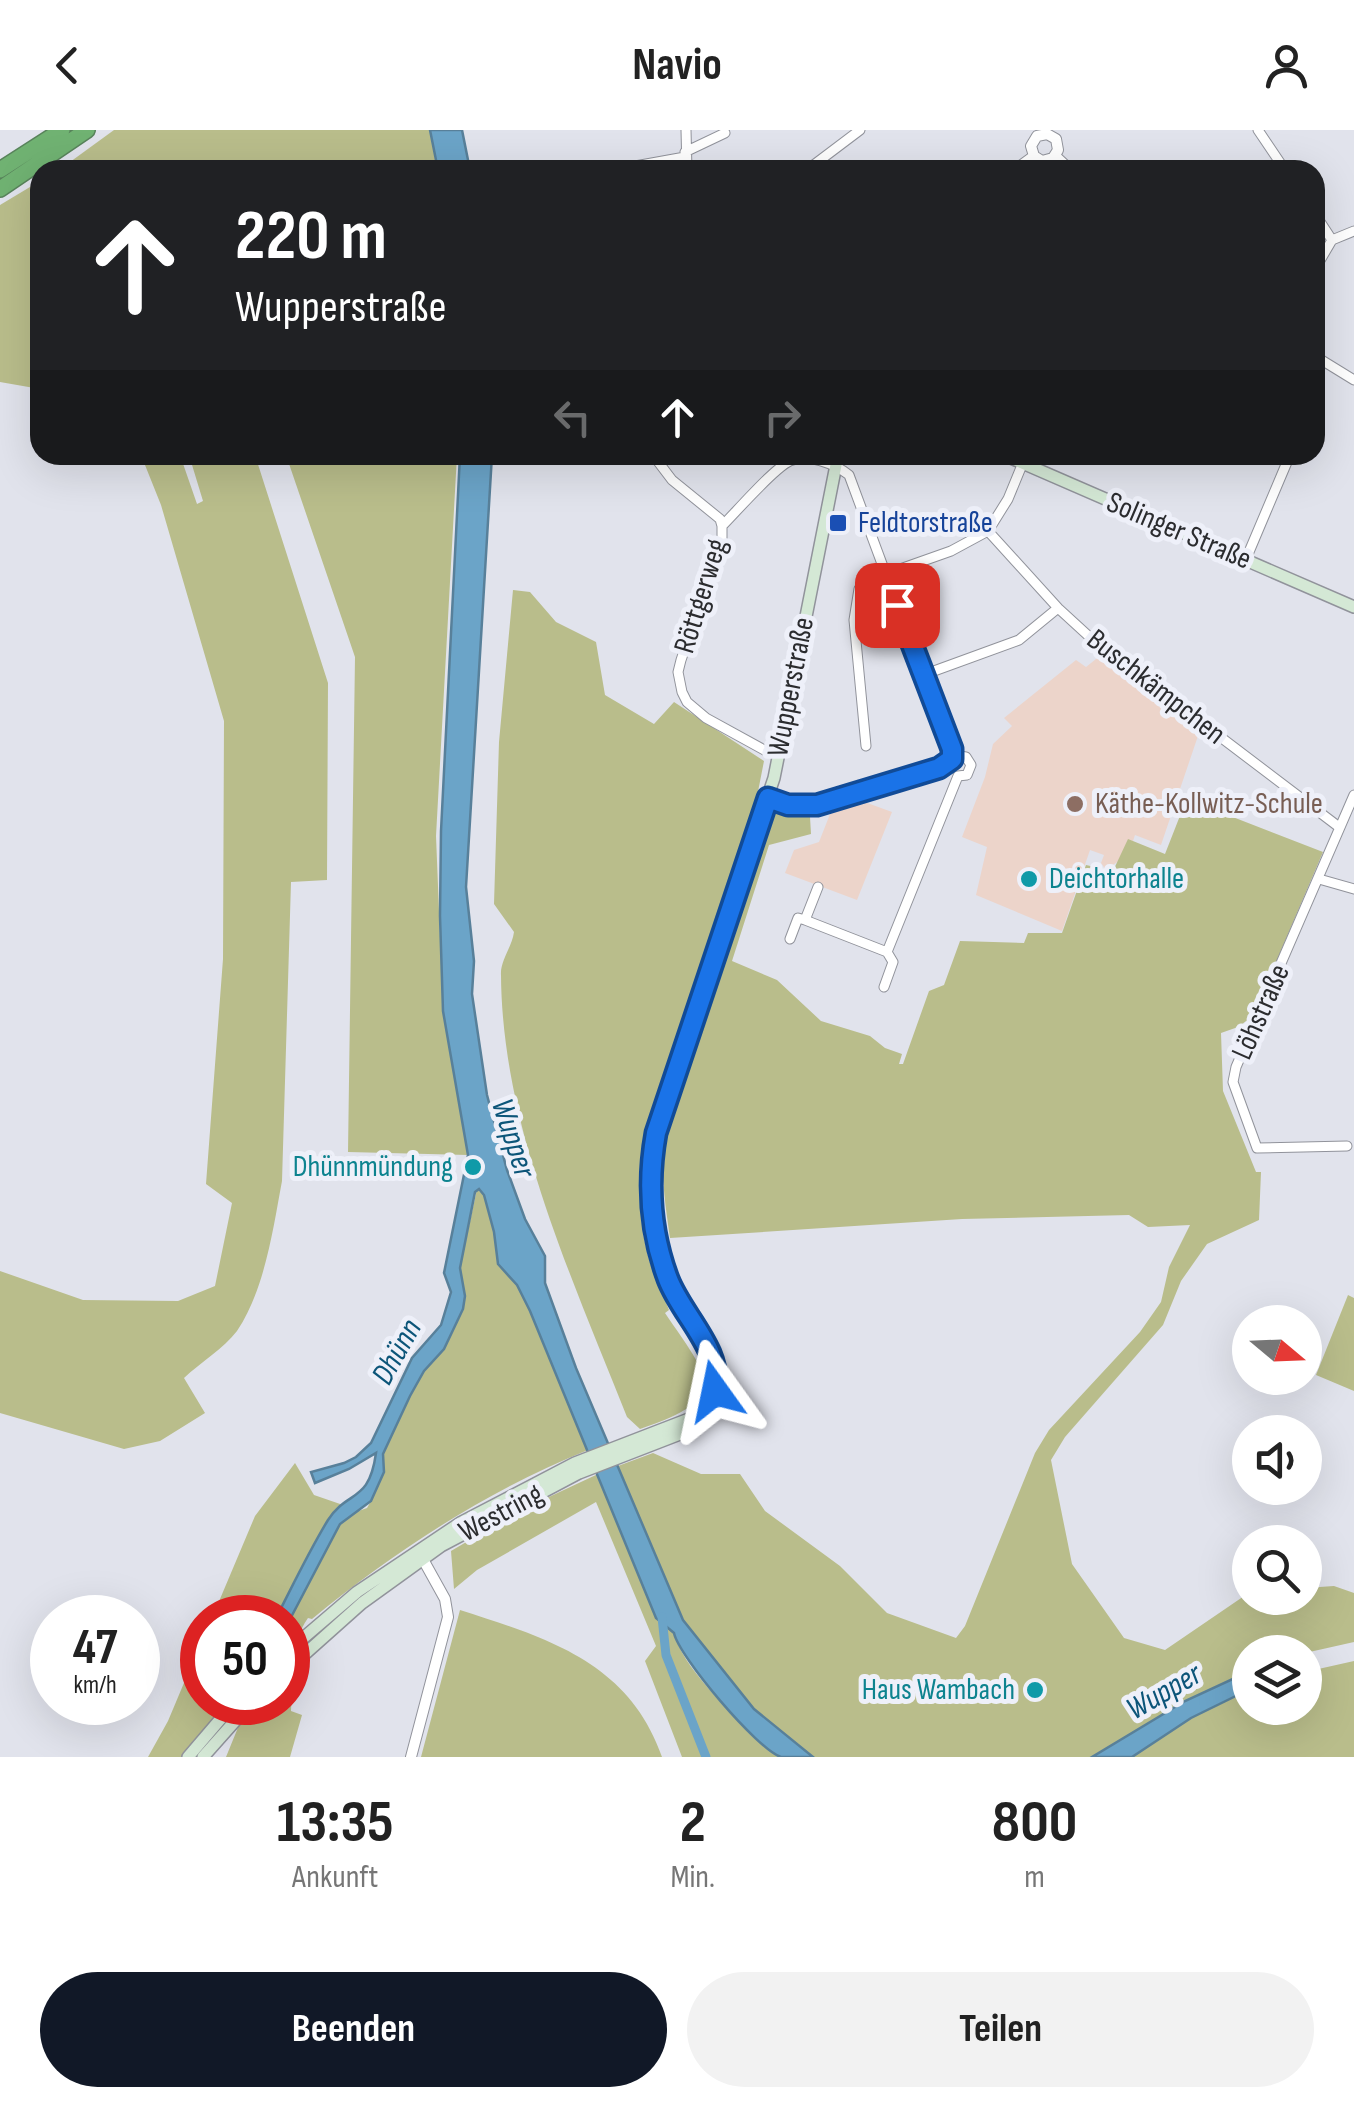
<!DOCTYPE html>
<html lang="de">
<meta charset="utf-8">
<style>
body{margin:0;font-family:"Sofia Sans Condensed",sans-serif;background:#f2f2f2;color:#222;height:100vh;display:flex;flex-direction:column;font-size:38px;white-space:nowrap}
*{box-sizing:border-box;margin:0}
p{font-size:32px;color:#767676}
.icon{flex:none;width:55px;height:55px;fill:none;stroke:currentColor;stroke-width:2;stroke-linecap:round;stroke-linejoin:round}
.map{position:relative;height:1627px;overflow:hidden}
.details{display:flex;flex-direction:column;background:#fff;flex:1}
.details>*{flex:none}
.banner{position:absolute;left:30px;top:30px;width:1295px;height:305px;border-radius:30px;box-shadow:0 10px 40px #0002;background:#202124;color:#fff;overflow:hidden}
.needle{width:65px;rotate:109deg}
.controls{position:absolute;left:1232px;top:1175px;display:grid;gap:20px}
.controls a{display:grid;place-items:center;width:90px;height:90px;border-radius:50%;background:#fff;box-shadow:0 10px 40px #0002;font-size:50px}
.speed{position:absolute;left:30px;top:1465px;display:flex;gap:20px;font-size:50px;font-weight:700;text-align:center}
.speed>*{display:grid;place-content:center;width:130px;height:130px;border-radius:50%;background:#fff;box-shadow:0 10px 40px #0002;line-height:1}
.speed small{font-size:25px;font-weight:400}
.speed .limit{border:15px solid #d22;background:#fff;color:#111}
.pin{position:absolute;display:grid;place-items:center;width:85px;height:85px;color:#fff;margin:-42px;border-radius:20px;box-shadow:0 5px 15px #0006}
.me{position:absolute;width:110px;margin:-55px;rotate:348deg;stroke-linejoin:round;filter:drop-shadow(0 0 8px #0008)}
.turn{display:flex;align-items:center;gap:35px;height:210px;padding:0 40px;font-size:45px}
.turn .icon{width:130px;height:130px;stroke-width:2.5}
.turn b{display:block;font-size:70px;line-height:85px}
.lanes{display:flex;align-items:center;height:95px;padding:0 40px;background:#0003;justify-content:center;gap:50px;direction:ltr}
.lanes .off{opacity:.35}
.eta{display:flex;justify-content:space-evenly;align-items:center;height:170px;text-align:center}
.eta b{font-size:60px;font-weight:700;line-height:70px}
.cta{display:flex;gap:20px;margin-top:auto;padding:20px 40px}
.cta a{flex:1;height:115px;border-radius:60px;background:#111827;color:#fff;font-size:40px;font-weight:700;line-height:115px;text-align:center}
.cta a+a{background:#f2f2f2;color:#222}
header{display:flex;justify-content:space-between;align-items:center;height:130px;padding:0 40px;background:#fff;font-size:45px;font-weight:700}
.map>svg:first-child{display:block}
.education{fill:#ecd4ca}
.green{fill:#b9bd8b}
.water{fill:#6ba4c8;stroke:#58809a;stroke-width:2.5}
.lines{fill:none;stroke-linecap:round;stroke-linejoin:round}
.canal{stroke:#6ba4c8;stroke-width:9}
.minor-casing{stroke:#91939b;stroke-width:11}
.tertiary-casing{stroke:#91939b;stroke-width:12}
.secondary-casing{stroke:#91939b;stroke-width:14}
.motorway-casing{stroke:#58835b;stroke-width:18}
.minor{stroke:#fff;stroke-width:9}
.tertiary{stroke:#fff;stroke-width:10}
.secondary{stroke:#d4e8d5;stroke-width:11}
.motorway{stroke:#70b272;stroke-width:15}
.route-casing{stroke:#114b97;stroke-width:25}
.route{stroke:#1a73e8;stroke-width:18}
.transit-dot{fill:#1a4fb4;stroke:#eef0f9;stroke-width:4}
.education-dot{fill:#8d6e63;stroke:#eef0f9;stroke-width:4}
.culture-dot{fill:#0f9aa8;stroke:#eef0f9;stroke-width:4}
.labels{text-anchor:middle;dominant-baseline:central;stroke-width:10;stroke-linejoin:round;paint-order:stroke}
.transit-label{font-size:30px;fill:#164399;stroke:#eef0f9;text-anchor:start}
.street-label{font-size:30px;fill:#2b2c2f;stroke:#eef0f9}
.education-label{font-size:30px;fill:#785e54;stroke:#eef0f9;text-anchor:start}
.culture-label{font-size:30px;fill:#0d838f;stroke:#eef0f9;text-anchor:end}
.water-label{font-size:32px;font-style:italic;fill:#0c5579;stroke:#eef0f9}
</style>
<header><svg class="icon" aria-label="back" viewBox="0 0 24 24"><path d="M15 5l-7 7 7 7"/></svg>Navio<svg class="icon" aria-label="person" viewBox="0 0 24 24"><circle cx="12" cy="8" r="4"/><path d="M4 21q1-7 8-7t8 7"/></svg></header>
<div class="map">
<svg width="1354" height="1627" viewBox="0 0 1354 1627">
<rect width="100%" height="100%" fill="#e1e3ec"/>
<!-- education -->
<path class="education" d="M1101,525l99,75 -39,115 -26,-10 -2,6 -5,-1 -8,20 -14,10 -5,-7 3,-8 -14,-5 -28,81 -86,-36 11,-48 -25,-10 23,-60 8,-33 19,-18 -8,-8 72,-58 10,7z
M859,670l33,12 -35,88 -72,-27 9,-23 25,-8 13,-33z"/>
<!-- green -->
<path class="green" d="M114,0h316l7,40h-378z
M40,51v208l-40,-7v-177z
M141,325h39l17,49 6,-3 -14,-46h66l73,228 -1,197 -36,2 -9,299c-9,48 -17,108 -45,150 -13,17 -37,32 -53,47l21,35 -45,28 -36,8 -124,-36v-142l83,29 95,1 37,-15 17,-83 -26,-19 17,-225 1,-238 -63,-216z
M286,325h171l-21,381 7,175 25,144 -120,-3 7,-495z
M513,460l17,2 26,30 40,20 9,53 49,29 20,-22 90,59 -9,46 55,10 1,17 -42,11 -37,116 45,19 44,41 49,15 15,12 17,6 -3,10h4l26,-73 15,-6 16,-44 64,2 4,-10h34l24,-68 27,6 15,-32 37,15 20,-51 4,-3 134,52 -70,164 -15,11 -17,6 2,58 33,81h5l-2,48 -52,24 -26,37 -18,44 -98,112 -14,23 21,104 52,74 41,12 85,-58v6h55v-10l29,-2 20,7v49l-49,11 -55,-1v19l-65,30 -93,56h-279l-59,-48 -66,-80 -38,-81 -32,-82 35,-13 48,21h39l25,37 75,55 47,47 69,25 9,-12 70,-173 14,-23 91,-98 21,-30 8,-35 21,-42 -42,2 -19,-12 -167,4 -292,19c-4,-29 -9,-58 -6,-87 5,-48 29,-97 45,-143l-18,-11c-28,82 -66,167 -44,255 5,20 15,39 22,58l-4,3c44,65 68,85 -25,116l-13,-12c-55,-139 -125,-290 -126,-442 -1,-14 11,-28 13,-43l-20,-28 5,-162z
M477,1059l7,6 10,37 5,32 18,21 13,25 58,140c-100,40 -193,101 -276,169l-4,-1c-18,24 -15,64 -17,93l11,4 -12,42h-64l22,-54 40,-1v-79l52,-99 10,-10 17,-6 4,-7 13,-29 -1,-18 27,-58 14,-25 20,-22 19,-40 -3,-41z
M1348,1165l6,3v93l-38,-16z
M295,1333l19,32 29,10 -13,11 -54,101 -64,1 43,-102z
M598,1344l58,144 18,15c8,37 76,100 106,124h-98l-37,-96 11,-15 -60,-144 -119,68 -23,19 -3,-38 68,-40z
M460,1480c87,28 169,52 202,147h-241z
M202,1510v62l33,1 -24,54h-63l20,-36z
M1354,1531v96h-222l59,-39 59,-29v19h55v-36z"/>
<!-- water -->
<path class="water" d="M430,0h32l8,40h-32z
M460,325h32l-26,432 8,74 -2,33 15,101 20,75 18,49 20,37v27l31,85 107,252 71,89 59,48c-10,0 -23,0 -32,0 -23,-7 -102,-100 -107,-124l-18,-15 -126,-307 -13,-26 -19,-21 -4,-32 -10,-37 -5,-6 -4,3 -15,76 5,28 -2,13 -19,40 -20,22 -14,25 -27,58 1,18 -13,29 -31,23 -52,99v-5h-12c17,-33 33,-67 52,-98 20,-31 41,-16 48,-67l-27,16 -34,14 -4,-11 33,-9 12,-6 15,-14 41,-85 29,-33 10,-33 -7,-19 24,-118 -25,-144 -3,-95 1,-85z
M1250,1541v18l-59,29 -59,39h-40l93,-56z"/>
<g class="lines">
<!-- canal -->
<path class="canal" d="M662,1487l4,38 40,102"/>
<!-- minor casing -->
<g class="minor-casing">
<path id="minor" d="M686,0l1,40
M1258,0l27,40
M685,22l40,-19
M1056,26l15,14
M613,40l72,-13
M807,40l53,-40
M1315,84l17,26
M1315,139l17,-29 22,-9
M1315,226l39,24
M653,325l19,25 48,39 2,7
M1022,335l-14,34 -20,32 70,77 36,33 245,186
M1246,429l44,-104
M886,444l65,-23 37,-20
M854,490l5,-31
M923,545l96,-35 39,-32
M866,616l-12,-126 43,-15
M953,625l13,2 5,8 -4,10 -9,1
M768,668c49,20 122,-14 171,-30l10,-6 4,-7 -104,-280c-14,-11 -41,-22 -59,-14 -16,7 -53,50 -68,65v15l-41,119 -3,12 4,20 5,10 19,16 60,33 12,2
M1319,749l35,10
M818,757l-13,33 82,32 71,-176
M790,809l8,-21 7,2
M884,857l9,-25 -6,-10
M1347,1016l-90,2 -24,-66 3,-15 118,-272"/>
</g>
<!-- tertiary casing -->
<g class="tertiary-casing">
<path id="tertiary" d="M1034,26l8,5 11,-3 5,-8 -2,-11
M1034,26l-3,-10 6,-10 10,-2 9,5
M1015,40l19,-14
M411,1627l37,-140 -3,-18 -25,-45"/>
</g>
<!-- secondary casing -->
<g class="secondary-casing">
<path id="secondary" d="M1004,325l350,152
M288,1521l69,-59 103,-69 115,-60 114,-44 20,-14
M288,1539l74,-66 79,-57 138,-73 106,-41 22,-18 9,-30 -1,-19 -37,-62 -18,-47 -9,-47 2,-62 22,-76 99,-293 64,-323
M188,1627l47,-55
M203,1627l49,-55"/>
</g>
<!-- motorway casing -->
<g class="motorway-casing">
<path id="motorway" d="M0,40l62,-40
M0,59l87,-59"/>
</g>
<!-- minor -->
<use href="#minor" class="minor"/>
<!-- tertiary -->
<use href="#tertiary" class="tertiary"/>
<!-- secondary -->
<use href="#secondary" class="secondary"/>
<!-- motorway -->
<use href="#motorway" class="motorway"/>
</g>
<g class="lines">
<!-- route casing -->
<g class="route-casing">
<path id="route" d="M715,1261c8,-41 -33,-75 -47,-112 -18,-48 -21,-96 -12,-146l112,-335 20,7h29l122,-37 13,-9v-10l-55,-144"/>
</g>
<!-- route -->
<use href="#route" class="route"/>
</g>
<!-- markers -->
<rect class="transit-dot" x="828" y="383" width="20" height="20" rx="5"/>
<circle class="education-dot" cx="1075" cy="674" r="10"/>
<g class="culture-dot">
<circle cx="1029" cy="749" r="10"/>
<circle cx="473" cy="1037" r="10"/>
<circle cx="1035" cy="1560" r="10"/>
</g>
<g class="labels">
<!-- transit labels -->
<g class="transit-label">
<text x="858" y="393">Feldtorstraße</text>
</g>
<!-- street labels -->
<g class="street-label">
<text transform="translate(1179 401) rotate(23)">Solinger Straße</text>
<text transform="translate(701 466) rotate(-73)">Röttgerweg</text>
<text transform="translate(791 557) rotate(-79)">Wupperstraße</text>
<text transform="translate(1156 557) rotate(38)">Buschkämpchen</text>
<text transform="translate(1261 882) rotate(-66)">Löhstraße</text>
<text transform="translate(501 1383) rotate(-28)">Westring</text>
</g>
<!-- education labels -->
<g class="education-label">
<text x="1095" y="674">Käthe-Kollwitz-Schule</text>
</g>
<!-- culture labels -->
<g class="culture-label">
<text x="1049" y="749" text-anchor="start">Deichtorhalle</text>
<text x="453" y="1037">Dhünnmündung</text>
<text x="1015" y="1560">Haus Wambach</text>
</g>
<!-- water labels -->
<g class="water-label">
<text transform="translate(513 1008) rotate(72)">Wupper</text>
<text transform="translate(397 1222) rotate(-61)">Dhünn</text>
<text transform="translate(1164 1562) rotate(-30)">Wupper</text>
</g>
</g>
</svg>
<div class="controls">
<a><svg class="needle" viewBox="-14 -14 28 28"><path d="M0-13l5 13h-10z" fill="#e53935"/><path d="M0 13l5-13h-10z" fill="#767676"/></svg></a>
<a><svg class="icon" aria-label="sound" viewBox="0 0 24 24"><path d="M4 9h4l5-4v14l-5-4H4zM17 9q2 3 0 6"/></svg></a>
<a><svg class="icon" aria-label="search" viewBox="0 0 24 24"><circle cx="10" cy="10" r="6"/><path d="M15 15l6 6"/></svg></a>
<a><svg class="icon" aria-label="layers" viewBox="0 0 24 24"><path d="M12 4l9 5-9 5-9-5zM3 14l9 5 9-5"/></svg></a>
</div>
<div class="speed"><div>47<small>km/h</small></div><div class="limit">50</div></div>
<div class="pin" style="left:897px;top:475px;background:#d93025"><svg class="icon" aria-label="arrive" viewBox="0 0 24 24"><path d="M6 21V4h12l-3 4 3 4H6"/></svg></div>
<svg class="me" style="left:715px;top:1261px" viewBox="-20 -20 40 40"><path d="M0-17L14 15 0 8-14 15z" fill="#1a73e8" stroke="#fff" stroke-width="4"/></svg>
<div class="banner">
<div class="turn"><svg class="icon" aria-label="ahead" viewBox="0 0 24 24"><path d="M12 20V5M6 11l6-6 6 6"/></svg><div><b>220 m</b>Wupperstraße</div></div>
<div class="lanes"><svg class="icon off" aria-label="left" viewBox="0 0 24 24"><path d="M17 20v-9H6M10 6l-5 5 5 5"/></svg><svg class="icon" aria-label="ahead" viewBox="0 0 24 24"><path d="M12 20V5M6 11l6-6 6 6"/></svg><svg class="icon off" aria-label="right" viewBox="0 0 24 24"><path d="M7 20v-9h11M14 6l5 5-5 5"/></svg></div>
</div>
</div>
<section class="details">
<div class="eta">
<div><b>13:35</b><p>Ankunft</p></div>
<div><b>2</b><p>Min.</p></div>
<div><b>800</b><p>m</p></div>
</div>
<div class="cta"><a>Beenden</a><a>Teilen</a></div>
</section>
